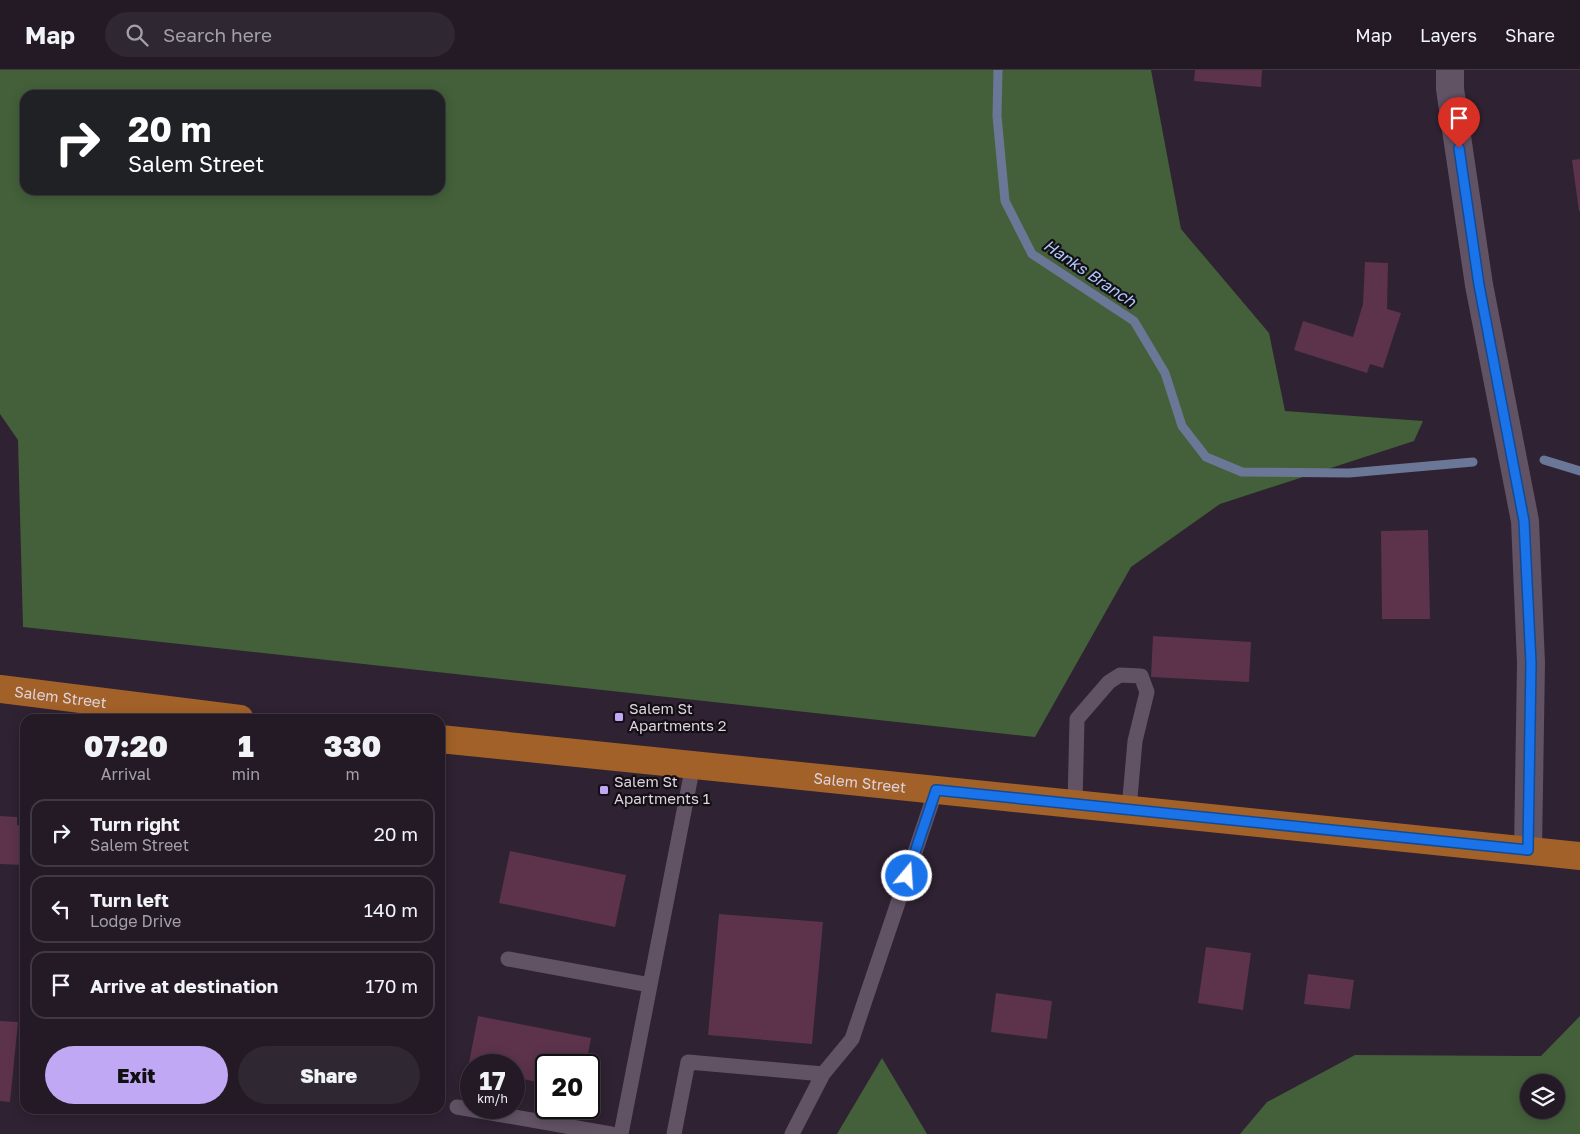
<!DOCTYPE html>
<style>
body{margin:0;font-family:"Golos Text",sans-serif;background:#2f2732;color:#f1f3f6;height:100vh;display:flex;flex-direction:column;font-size:19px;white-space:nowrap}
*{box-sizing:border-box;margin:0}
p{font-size:16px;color:#a3a1a7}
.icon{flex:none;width:28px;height:28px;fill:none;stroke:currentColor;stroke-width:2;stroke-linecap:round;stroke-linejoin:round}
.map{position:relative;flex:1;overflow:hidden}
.panel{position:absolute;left:20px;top:644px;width:425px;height:400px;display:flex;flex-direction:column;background:#231a26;border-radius:15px;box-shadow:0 2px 12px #0003,0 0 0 1px #403843}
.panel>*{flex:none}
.top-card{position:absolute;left:20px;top:20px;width:425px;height:105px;border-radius:15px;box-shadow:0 2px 12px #0003,0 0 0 1px #403843;background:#202124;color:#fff;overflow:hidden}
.buttons{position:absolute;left:1520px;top:1004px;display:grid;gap:10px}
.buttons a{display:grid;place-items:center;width:45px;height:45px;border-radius:50%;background:#231a26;box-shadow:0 2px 12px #0003,0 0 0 1px #403843;font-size:25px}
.speed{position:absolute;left:460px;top:984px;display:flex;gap:10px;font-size:25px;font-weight:700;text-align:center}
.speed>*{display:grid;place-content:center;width:65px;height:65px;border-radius:50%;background:#231a26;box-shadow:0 2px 12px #0003,0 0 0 1px #403843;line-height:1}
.speed small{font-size:12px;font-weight:400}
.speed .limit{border:2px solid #111;border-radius:8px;background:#fff;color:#111}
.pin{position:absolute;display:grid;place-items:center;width:42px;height:42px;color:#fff;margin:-51px -21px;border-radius:50% 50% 50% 0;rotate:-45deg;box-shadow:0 0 5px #0007}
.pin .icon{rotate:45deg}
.me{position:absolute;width:55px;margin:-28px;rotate:18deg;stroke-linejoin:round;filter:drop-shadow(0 0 4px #0008)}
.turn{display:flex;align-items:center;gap:18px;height:105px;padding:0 25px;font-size:22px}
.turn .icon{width:65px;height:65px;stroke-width:2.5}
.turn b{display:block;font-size:35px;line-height:42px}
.eta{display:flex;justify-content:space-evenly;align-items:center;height:85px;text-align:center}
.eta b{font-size:30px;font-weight:800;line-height:35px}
.button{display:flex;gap:10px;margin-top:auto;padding:10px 25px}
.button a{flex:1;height:58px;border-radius:30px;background:#c0a8f4;color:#111;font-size:20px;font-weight:800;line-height:58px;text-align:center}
.button a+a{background:#2f2732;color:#f1f3f6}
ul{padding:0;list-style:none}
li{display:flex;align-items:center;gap:15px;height:68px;margin:0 10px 8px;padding:0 15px;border:2px solid #403843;border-radius:15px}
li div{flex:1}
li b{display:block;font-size:19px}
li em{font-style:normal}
header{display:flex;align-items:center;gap:30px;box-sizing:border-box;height:70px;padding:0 25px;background:#231a26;border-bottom:1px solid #403843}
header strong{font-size:24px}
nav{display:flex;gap:28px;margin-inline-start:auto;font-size:18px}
.search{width:350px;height:45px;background:#2f2732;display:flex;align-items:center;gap:12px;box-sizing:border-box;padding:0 18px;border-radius:28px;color:#a3a1a7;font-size:19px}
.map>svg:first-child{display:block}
.forest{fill:#43603a;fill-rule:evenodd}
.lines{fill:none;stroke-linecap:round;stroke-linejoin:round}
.stream{stroke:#6b7796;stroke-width:9}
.building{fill:#5c334b}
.lane{stroke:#615264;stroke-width:15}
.street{stroke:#615264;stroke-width:28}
.primary{stroke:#a26128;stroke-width:28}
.route-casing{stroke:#114b97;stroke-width:12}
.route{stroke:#1a73e8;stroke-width:9}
.poi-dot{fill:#c0a8f4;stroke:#140e15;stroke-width:2}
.labels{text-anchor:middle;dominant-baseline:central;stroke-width:4.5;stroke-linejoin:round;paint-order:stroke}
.street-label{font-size:15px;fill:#ddd4df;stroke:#140e15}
.poi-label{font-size:15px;fill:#ddd4df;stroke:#140e15;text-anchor:start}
.water-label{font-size:16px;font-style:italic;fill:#acc9fc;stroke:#140e15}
</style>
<header>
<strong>Map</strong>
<div class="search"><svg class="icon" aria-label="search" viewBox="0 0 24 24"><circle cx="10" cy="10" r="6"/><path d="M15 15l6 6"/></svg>Search here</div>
<nav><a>Map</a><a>Layers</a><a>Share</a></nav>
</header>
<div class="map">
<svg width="1580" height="1064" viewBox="0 0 1580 1064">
<rect width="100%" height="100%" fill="#2f2232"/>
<!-- forest -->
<path class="forest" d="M0,0h1151l30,159 88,104 16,78 138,10 -9,20 -194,63 -89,63 -96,170 -1012,-110 -5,-187 -18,-26zM25,25h415v95h-415z
M1580,946v118h-340l27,-32 88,-47 186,1zM1529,1012h27v28h-27z
M882,988l45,76h-90z"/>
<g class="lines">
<!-- stream -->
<path class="stream" d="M998,0l-1,46 8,85 27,53 102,67 31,52 17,53 24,31 36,15 107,1 124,-11
M1544,390l36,11"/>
</g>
<!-- building -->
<path class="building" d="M1195,0h67l-1,17 -67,-6z
M1580,89v52h-1l-7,-51z
M1365,192l23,1 -1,46 14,4 -18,55 -13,-4 -3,9 -73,-23 9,-29 50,16 10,-33z
M1428,460l2,89h-48l-1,-88z
M1153,566l98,6 -2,40 -98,-5z
M0,746l17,1v8l8,1v39l-25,-1z
M510,781l116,24 -11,52 -116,-24z
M719,844l104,8 -11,122 -104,-9z
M1206,877l45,6 -8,57 -45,-7z
M1308,904l46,6 -4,29 -46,-5z
M996,923l56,8 -5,38 -56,-7z
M478,946l113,22 -5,27h-40v19l-32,-7v-12h-43v4l-3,-1z
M0,951l18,1 -8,80 -10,-1z"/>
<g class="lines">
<!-- lane -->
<path class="lane" d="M1075,734l2,-85 32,-37 11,-7 21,1 6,16 -12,49 -6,68
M508,889l142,26
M457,1037l154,27
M621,1064l72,-369
M674,1064l14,-72 135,12
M792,1064l31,-60 29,-35 84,-249"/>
<!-- street -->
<path class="street" d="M1450,0v19l29,196 46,236 6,142 -3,187"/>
<!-- primary -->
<g class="primary">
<path id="s1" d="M0,619l240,30"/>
<path id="s2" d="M440,669l1140,117"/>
</g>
</g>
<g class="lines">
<!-- route casing -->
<g class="route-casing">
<path id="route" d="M907,806l29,-86 592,60 3,-187 -7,-142 -45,-236 -20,-137"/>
</g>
<!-- route -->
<use href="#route" class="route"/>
</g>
<!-- markers -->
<g class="poi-dot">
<rect x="614" y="642" width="10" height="10" rx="2.5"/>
<rect x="599" y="715" width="10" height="10" rx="2.5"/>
</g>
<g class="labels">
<!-- street labels -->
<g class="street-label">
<text stroke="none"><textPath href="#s1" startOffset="61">Salem Street</textPath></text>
<text stroke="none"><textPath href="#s2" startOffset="422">Salem Street</textPath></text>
</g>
<!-- poi labels -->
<g class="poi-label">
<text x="629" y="638">Salem St<tspan x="629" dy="17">Apartments 2</tspan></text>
<text x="614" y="711">Salem St<tspan x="614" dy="17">Apartments 1</tspan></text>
</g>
<!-- water labels -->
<g class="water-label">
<text transform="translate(1090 203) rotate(34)">Hanks Branch</text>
</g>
</g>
</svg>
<div class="buttons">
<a><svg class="icon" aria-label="layers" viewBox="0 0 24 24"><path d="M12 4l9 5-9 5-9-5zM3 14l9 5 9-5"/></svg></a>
</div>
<div class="speed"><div>17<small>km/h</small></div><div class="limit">20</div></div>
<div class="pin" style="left:1459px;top:78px;background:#d93025"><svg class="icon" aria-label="arrive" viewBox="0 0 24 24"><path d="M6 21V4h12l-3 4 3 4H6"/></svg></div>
<svg class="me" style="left:907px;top:806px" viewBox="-20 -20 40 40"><circle r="17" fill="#1a73e8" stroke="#fff" stroke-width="3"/><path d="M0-11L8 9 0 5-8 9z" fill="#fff"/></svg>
<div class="top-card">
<div class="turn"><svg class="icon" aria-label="right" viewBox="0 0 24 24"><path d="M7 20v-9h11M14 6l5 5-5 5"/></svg><div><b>20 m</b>Salem Street</div></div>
</div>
<section class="panel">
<div class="eta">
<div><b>07:20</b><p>Arrival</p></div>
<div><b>1</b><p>min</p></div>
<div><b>330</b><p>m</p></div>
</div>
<ul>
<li><svg class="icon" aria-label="right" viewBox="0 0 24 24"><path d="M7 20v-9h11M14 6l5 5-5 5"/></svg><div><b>Turn right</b><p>Salem Street</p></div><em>20 m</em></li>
<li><svg class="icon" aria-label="left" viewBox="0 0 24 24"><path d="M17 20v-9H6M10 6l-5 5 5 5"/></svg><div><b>Turn left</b><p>Lodge Drive</p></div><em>140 m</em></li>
<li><svg class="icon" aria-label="arrive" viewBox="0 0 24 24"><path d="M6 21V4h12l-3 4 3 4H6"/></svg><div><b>Arrive at destination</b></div><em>170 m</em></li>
</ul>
<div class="button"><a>Exit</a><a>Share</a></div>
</section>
</div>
